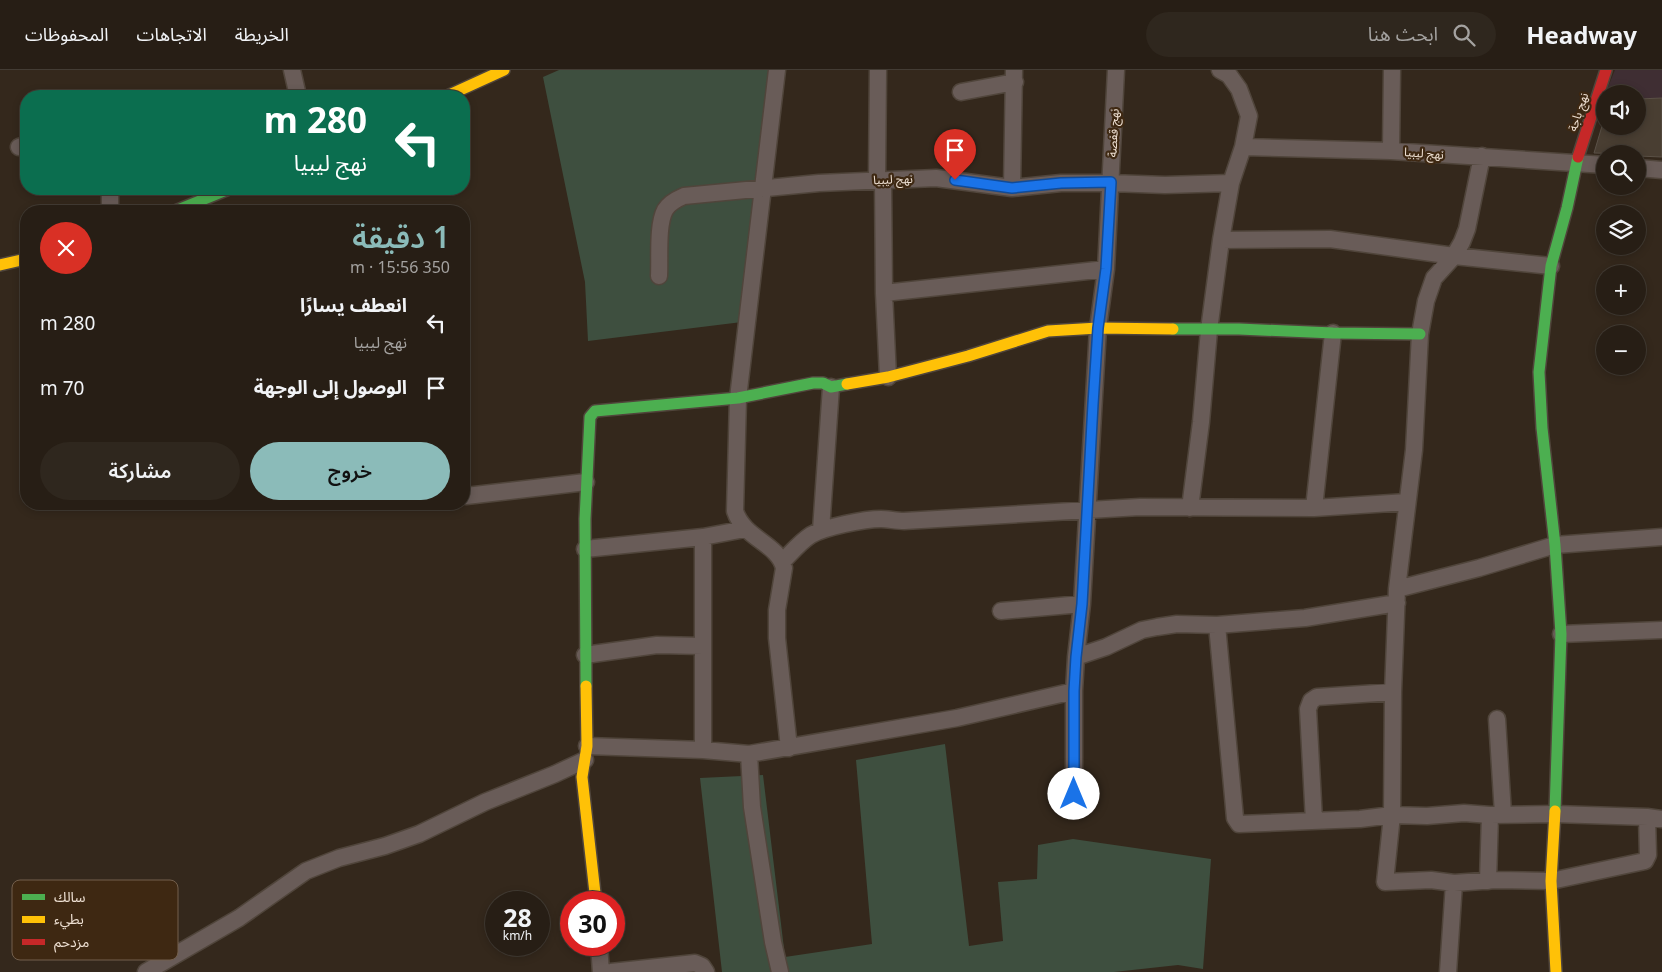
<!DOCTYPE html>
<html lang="ar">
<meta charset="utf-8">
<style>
body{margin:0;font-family:"Noto Sans","Noto Sans Arabic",sans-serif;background:#2f271e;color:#f1f3f6;direction:rtl;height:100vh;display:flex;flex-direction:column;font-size:19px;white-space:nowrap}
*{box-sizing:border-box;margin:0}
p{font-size:16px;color:#a4a2a0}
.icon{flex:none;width:28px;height:28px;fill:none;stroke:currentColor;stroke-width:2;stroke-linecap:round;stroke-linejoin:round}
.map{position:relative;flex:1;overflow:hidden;direction:ltr}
.sheet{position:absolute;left:20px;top:135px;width:450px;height:305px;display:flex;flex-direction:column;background:#271e15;border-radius:20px;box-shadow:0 2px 8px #0003,0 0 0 1px #433c34;direction:rtl}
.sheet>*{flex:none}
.hud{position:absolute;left:20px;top:20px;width:450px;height:105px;border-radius:20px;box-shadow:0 2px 8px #0003,0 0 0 1px #433c34;direction:rtl;background:#0b6e4f;color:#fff;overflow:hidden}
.tools{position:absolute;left:1596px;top:15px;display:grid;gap:10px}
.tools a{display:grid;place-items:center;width:50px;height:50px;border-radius:50%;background:#271e15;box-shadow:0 2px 8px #0003,0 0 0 1px #433c34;font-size:25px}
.speed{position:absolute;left:485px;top:821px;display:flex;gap:10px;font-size:25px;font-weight:700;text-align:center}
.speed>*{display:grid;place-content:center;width:65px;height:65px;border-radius:50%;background:#271e15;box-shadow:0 2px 8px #0003,0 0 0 1px #433c34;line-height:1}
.speed small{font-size:12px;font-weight:400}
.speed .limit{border:8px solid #d22;background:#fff;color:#111}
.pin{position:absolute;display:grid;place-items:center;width:42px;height:42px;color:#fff;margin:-51px -21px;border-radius:50% 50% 50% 0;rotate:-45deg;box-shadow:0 0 5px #0007}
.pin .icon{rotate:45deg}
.me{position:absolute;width:55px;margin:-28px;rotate:0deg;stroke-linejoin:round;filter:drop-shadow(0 0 4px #0008)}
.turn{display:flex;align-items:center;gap:18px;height:105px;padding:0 20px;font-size:22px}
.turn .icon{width:65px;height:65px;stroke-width:2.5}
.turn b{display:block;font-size:35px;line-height:42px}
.round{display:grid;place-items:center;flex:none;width:52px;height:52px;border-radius:26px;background:#2f271e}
.head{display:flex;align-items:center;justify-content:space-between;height:85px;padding:0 20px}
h1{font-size:30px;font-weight:600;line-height:38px;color:#8bbbb9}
.cta{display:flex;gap:10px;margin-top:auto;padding:10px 20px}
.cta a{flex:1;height:58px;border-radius:30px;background:#8bbbb9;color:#111;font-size:20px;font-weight:600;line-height:58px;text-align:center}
.cta a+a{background:#2f271e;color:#f1f3f6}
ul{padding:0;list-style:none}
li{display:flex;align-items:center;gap:15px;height:65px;padding:0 20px}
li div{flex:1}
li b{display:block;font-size:19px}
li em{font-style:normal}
header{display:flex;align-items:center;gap:30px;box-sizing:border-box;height:70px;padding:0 25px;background:#271e15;border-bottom:1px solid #433c34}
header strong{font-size:24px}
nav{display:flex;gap:28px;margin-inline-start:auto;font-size:18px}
.search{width:350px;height:45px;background:#2f271e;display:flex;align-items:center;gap:12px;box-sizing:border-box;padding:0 18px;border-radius:28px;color:#a4a2a0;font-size:19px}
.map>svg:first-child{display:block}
.education{fill:#3f2e33}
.green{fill:#3e4f3f}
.building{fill:#493e32;stroke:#5b5147}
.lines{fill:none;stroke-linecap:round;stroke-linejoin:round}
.street-casing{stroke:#50453b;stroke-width:19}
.fast-casing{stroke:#50453b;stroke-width:14}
.slow-casing{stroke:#50453b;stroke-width:14}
.jam-casing{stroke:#50453b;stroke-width:14}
.street{stroke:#695c58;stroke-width:16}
.fast{stroke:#4caf50;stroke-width:11}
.slow{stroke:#ffc107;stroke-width:11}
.jam{stroke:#c62828;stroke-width:11}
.route-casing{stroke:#114b97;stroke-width:12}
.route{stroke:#1a73e8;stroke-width:9}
.labels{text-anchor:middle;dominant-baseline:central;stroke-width:4.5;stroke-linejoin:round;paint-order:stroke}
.street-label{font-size:12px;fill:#eee0d3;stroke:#3e2812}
.key{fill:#3e2812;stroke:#735f4c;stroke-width:1}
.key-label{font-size:14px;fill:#eee0d3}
</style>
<header>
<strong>Headway</strong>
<div class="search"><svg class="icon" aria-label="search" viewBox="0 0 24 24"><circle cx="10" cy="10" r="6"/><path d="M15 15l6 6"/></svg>ابحث هنا</div>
<nav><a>الخريطة</a><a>الاتجاهات</a><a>المحفوظات</a></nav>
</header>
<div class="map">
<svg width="1662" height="902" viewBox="0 0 1662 902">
<rect width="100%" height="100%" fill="#34281c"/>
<!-- education -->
<path class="education" d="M1615,0h47v28l-24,1v-5h-33z"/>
<!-- green -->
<path class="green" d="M559,0h216l-33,252 -154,19 -3,-59 -42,-205z
M945,674l24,202 34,-5 -5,-59 39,-3 1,-34 35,-6 138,20 -8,110 -25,-4 -64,7h-392l-22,-194 63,-3 22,182 87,-13 -16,-184z"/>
<!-- building -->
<path class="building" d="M1662,28v59l-24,-1v-2l-44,-1 8,-27h36v-27z"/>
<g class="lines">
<!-- street casing -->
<g class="street-casing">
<path id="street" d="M292,0l6,26
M777,0l-39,328 -3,113c9,28 43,32 49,57l-7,42v28l12,110
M961,22l54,-10
M19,77l7,-2
M1243,77l148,4 214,14
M1391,81l1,-81
M1638,98l24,2
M877,110l1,-110
M883,110l1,113 4,84
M1012,118l2,-118
M110,119v22
M1221,170l109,-1 124,17 97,10
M659,206c1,-18 -2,-51 6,-66 4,-7 12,-11 19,-14l135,-13 117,-5 76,10 49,-5h50l54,2 66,-2
M884,223l222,-24
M466,426l120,-14
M1190,438l11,-86 8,-92 12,-90 10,-57 12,-36 6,-31 -10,-27 -10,-14 -9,-5
M1314,438l19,-175
M821,460l10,-143
M585,479l118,-12 42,-8
M782,492c10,-10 18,-20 29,-27 14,-8 53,-16 70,-16 7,0 15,2 23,2l236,-14 174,1 93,-6
M1397,519l82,-21 76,-23 107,-8
M1001,541l81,-7
M1217,555l18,193 4,6 121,-5 32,-4 35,1 37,-3 26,2 65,-1 92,3 15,2
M1561,564l101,-4
M585,585l72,-10 46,1
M1076,587l30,-10 36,-17 15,-3 20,-3 40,1 88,-7 92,-15
M1497,649l6,95
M587,676l116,4 46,4 208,-36 117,-27
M703,680v-213
M749,684l3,53 21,135 7,30
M1074,724v-103l2,-34 6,-53 16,-276 8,-59 10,-199
M1314,751l-6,-112 3,-8 6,-4 76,-5
M1488,811l2,-66
M1454,813l-23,-3 -46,2 7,-67 1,-123 4,-103 17,-139 6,-116 6,-33 8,-23 20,-22 8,-14 5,-13 15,-73
M599,875l2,27
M146,902l93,-54 67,-47 33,-13 46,-12 34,-12 66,-32 70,-28 30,-14
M611,902l84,-9 7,3 4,6
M1448,902l6,-89 42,-3 55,1 94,-20 3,-6 -1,-38"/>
</g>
<!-- fast casing -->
<g class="fast-casing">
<path id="fast" d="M175,141l54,-22
M1173,259h66l94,4 87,1
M586,616l-1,-167 5,-102 5,-6 143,-13 75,-15h10l8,4 16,-3
M1555,741l6,-177 -6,-89 -13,-117 -3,-56 12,-106 16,-58 11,-51"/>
</g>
<!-- slow casing -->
<g class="slow-casing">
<path id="slow" d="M447,26l57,-26
M0,195l26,-6
M847,314l41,-7 80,-21 80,-25 50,-3 75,1
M586,616l1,60 -5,31 14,125
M1555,741l-4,70 5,91"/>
</g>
<!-- jam casing -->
<g class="jam-casing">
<path id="jam" d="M1578,87l28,-87"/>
</g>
<!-- street -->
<use href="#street" class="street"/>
<!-- fast -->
<use href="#fast" class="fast"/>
<!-- slow -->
<use href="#slow" class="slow"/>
<!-- jam -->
<use href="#jam" class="jam"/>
</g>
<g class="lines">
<!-- route casing -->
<g class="route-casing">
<path id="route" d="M955,110l57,8 49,-5 50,-1 -5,87 -8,59 -5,76 -11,200 -6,53 -2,34v103"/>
</g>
<!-- route -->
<use href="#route" class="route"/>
</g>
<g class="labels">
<!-- street labels -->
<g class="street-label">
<text transform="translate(1578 42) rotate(-72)">نهج باجة</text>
<text transform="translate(1113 63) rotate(-87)">نهج قفصة</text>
<text transform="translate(1424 83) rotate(4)">نهج ليبيا</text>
<text transform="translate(893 109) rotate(-2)">نهج ليبيا</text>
</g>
</g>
<!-- legend -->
<rect x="12" y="810" width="166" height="80" rx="8" class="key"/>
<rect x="22" y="824" width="23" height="6" fill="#4caf50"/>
<rect x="22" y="846" width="23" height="7" fill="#ffc107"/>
<rect x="22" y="869" width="23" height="6" fill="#c62828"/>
<g class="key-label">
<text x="54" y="832">سالك</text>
<text x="54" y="854">بطيء</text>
<text x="54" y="877">مزدحم</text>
</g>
</svg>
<div class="tools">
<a><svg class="icon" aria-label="sound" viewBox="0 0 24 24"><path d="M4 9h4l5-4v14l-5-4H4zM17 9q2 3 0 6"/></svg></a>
<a><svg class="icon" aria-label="search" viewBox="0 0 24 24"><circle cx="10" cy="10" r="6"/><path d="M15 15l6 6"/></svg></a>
<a><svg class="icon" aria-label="layers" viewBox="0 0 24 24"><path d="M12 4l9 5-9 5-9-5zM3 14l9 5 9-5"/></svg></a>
<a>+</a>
<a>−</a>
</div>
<div class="speed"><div>28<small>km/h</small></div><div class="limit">30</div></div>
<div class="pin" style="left:955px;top:110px;background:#d93025"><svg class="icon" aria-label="arrive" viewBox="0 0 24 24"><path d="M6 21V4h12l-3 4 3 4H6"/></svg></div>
<svg class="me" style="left:1074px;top:724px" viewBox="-20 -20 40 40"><circle r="19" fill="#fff"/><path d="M0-13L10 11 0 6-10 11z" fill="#1a73e8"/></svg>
<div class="hud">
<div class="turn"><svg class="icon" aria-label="left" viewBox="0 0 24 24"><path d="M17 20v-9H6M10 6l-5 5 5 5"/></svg><div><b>280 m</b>نهج ليبيا</div></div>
</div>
<section class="sheet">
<div class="head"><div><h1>1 دقيقة</h1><p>350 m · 15:56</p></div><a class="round" style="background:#d93025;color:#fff"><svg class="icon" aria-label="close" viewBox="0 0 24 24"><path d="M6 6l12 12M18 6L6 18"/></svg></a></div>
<ul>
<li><svg class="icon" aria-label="left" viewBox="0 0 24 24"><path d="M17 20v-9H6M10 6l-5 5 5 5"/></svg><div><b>انعطف يسارًا</b><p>نهج ليبيا</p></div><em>280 m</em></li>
<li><svg class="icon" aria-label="arrive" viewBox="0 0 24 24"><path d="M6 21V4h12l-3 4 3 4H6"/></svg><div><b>الوصول إلى الوجهة</b></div><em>70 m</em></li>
</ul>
<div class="cta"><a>خروج</a><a>مشاركة</a></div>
</section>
</div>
